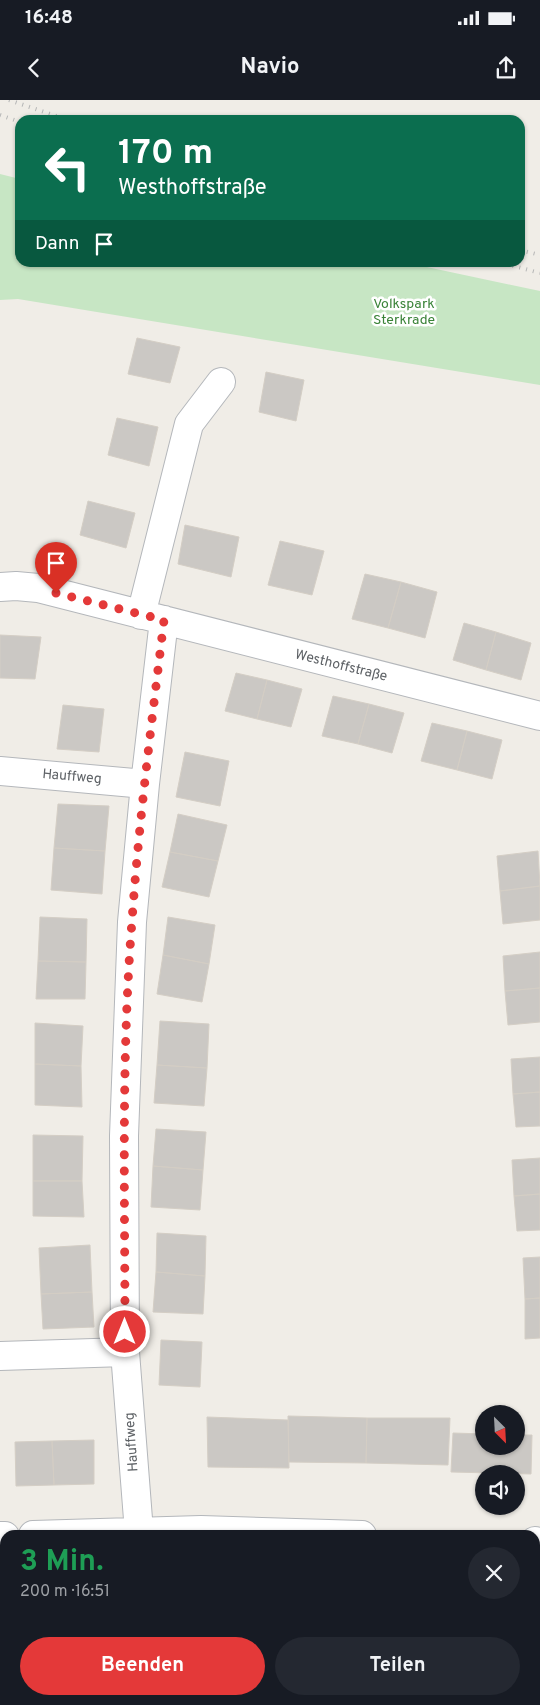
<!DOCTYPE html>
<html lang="de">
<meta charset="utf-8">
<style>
body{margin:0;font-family:Overpass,sans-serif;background:#242831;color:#f1f3f6;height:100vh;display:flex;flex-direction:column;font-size:19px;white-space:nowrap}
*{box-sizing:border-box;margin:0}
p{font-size:16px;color:#9ea1a6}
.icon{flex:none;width:28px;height:28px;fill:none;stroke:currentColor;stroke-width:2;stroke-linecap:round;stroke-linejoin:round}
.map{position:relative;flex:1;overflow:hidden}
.drawer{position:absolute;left:0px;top:1430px;width:540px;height:175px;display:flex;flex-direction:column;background:#171b24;border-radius:15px 15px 0 0;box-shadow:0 1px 4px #0004}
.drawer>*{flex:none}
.hud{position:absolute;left:15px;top:15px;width:510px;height:152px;border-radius:15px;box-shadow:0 1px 4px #0004;background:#0b6e4f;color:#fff;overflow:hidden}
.needle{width:32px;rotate:156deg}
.controls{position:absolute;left:475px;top:1305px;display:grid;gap:10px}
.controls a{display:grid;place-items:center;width:50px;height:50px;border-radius:50%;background:#171b24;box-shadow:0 1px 4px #0004;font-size:25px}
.pin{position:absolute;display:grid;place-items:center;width:42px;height:42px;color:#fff;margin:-51px -21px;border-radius:50% 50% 50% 0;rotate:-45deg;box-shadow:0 0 5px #0007}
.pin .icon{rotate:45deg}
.me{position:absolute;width:55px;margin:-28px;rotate:0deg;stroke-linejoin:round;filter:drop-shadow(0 0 4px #0008)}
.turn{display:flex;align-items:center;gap:18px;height:105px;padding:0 20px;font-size:22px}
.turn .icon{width:65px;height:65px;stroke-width:2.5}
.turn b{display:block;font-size:35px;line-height:42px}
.then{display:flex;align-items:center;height:48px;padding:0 20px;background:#0003;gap:10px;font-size:19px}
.round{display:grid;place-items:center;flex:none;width:52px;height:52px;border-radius:26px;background:#242831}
.overview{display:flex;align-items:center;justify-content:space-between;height:85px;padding:0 20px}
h1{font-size:30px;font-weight:700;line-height:38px;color:#1e9e55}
.action{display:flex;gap:10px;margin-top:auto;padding:10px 20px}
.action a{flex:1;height:58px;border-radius:30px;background:#e43939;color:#fff;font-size:20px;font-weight:700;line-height:58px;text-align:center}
.action a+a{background:#242831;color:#f1f3f6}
.status{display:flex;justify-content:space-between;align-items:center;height:35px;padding:0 25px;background:#171b24;direction:ltr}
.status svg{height:14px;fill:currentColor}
header{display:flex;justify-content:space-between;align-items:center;height:65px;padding:0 20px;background:#171b24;font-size:22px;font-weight:700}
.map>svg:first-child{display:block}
.green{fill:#c7e6c4}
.building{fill:#cbc8c4;stroke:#d4cec5}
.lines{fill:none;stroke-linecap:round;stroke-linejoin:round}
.minor-casing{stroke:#b4b7bb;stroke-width:30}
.minor{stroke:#fff;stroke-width:28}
.rail{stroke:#b5b6b6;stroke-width:4;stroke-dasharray:1 6;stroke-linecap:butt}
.route{stroke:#e43939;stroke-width:9;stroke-dasharray:0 16.2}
.labels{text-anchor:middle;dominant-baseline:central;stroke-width:5;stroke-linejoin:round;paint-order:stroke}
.park-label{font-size:14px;fill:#3a8338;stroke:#fff}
.street-label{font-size:14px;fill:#5e6266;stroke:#fff}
</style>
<div class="status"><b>16:48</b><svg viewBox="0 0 49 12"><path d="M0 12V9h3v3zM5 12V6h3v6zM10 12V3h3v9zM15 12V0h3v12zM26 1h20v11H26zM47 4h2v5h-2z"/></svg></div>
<header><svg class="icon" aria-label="back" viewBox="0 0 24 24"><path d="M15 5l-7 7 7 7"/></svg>Navio<svg class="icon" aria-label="share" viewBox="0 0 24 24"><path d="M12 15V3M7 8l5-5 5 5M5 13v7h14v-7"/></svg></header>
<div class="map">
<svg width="540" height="1605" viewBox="0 0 540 1605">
<rect width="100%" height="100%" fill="#f0ede7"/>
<!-- green -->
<path class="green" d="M0,74l20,5v83l388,1 132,28v94l-522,-86 -18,1z"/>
<!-- building -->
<path class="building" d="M137,238l43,9 -10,36 -42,-9z
M266,272l38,8 -8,41 -37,-9z
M117,318l41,9 -9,39 -41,-11z
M88,401l47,12 -9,35 -46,-13z
M185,425l54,12 -8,40 -53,-13z
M280,441l44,10 -12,44 -44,-10z
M365,474l36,8 -13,46 -36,-9z
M401,482l36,10 -12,46 -37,-10z
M464,523l32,9 -10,38 -33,-10z
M496,532l35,11 -10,37 -35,-10z
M0,535l41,2 -6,42 -35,-1z
M236,573l31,7 -10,39 -32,-8z
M267,580l35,9 -11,38 -34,-8z
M333,596l36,8 -11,40 -36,-8z
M369,604l35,9 -12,40 -34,-9z
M63,605l41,4 -5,43 -42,-3z
M432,623l35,8 -10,39 -36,-9z
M467,631l35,9 -10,39 -35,-9z
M185,652l44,9 -9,45 -44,-9z
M58,704l51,2 -4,45 -51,-3z
M178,714l49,11 -9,36 -48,-9z
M54,748l51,3 -3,43 -51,-4z
M538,751l2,35 -40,5 -3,-35z
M170,752l48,9 -9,36 -47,-10z
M540,786v34l-37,4 -3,-33z
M40,817l47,2 -1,43 -48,-1z
M168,817l47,8 -6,39 -46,-9z
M540,852v36l-35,3 -2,-35z
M163,855l46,9 -7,38 -45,-8z
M38,861l48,1 -1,37h-49z
M540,888v34l-32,3 -3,-34z
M160,921l49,3 -2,44 -50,-3z
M35,923l48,3 -2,40 -46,-2z
M540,957v35l-27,2 -2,-35z
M35,964l46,2 1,41 -47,-2z
M157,965l50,3 -3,38 -50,-3z
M540,992v34l-24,1 -3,-33z
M156,1029l50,3 -3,38 -50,-4z
M33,1035l50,1 -1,45h-49z
M540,1058v36l-26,2 -2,-36z
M153,1066l50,4 -3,40 -49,-3z
M33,1081h49l2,36 -51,-1z
M540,1094v36l-23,1 -3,-35z
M157,1133l49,3 -1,40 -49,-4z
M90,1145l2,47 -51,2 -2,-46z
M540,1157v41l-15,1 -2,-41z
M156,1172l49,4 -2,38 -50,-2z
M92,1192l2,35 -51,2 -2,-35z
M540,1198v40l-15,1v-40z
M161,1240l41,2 -2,45 -41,-2z
M288,1316l79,2 -1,45 -77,-1z
M207,1317l81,3 1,48 -81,-1z
M367,1318h83l-2,47 -82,-2z
M453,1333l31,1v12h32v-11h16l-1,39 -80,-2z
M94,1340v44l-40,1 -2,-44z
M52,1341l2,44 -38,1 -1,-44z
M5,1477v58l-5,-8v-47z
M535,1483h5v71l-5,1z
M535,1588h5v17h-19v-5h14z
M60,1600h39l-8,5h-27z
M293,1600h85v5h-85z"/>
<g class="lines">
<!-- minor casing -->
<g class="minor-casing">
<path id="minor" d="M0,487l16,-1 22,2 502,128
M141,515l48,-191 32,-42
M0,671l145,13
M0,1256l125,-4
M139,1432l-14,-180 -1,-216 8,-214 13,-138 19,-164
M33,1435l168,-5 161,5
M0,1436h5
M535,1441l5,1"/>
</g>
<!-- minor -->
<use href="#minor" class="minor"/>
<!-- rail -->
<path class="rail" d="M9,0l59,20
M0,15l20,7
M520,150l20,5
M499,162l41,11"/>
</g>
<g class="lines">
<!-- route -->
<path class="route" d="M56,493l108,27c-12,100 -25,200 -32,301 -11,137 -7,274 -7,411"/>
</g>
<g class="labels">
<!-- park labels -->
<g class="park-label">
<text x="404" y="204">Volkspark<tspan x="404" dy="16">Sterkrade</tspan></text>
</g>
<!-- street labels -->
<g class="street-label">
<text transform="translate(341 566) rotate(14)">Westhoffstraße</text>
<text transform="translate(72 677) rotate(5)">Hauffweg</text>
<text transform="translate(132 1342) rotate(-94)">Hauffweg</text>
</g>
</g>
</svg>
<div class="controls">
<a><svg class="needle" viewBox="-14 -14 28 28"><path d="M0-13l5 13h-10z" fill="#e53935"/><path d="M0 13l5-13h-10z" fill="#9ea1a6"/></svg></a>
<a><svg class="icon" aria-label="sound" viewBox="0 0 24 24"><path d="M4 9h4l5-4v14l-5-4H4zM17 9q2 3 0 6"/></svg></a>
</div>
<div class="pin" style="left:56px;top:493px;background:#d93025"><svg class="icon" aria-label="arrive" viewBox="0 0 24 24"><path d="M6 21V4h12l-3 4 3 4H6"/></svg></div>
<svg class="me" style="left:125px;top:1232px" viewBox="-20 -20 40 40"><circle r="17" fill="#e43939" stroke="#fff" stroke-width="3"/><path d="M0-11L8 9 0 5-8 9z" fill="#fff"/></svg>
<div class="hud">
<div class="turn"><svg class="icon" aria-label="left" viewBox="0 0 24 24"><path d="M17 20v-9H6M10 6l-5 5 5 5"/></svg><div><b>170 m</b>Westhoffstraße</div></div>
<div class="then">Dann<svg class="icon" aria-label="arrive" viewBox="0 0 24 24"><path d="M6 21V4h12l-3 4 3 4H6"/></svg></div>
</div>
<section class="drawer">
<div class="overview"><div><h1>3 Min.</h1><p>200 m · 16:51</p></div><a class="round"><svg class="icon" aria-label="close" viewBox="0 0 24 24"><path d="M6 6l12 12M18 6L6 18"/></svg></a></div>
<div class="action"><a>Beenden</a><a>Teilen</a></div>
</section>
</div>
